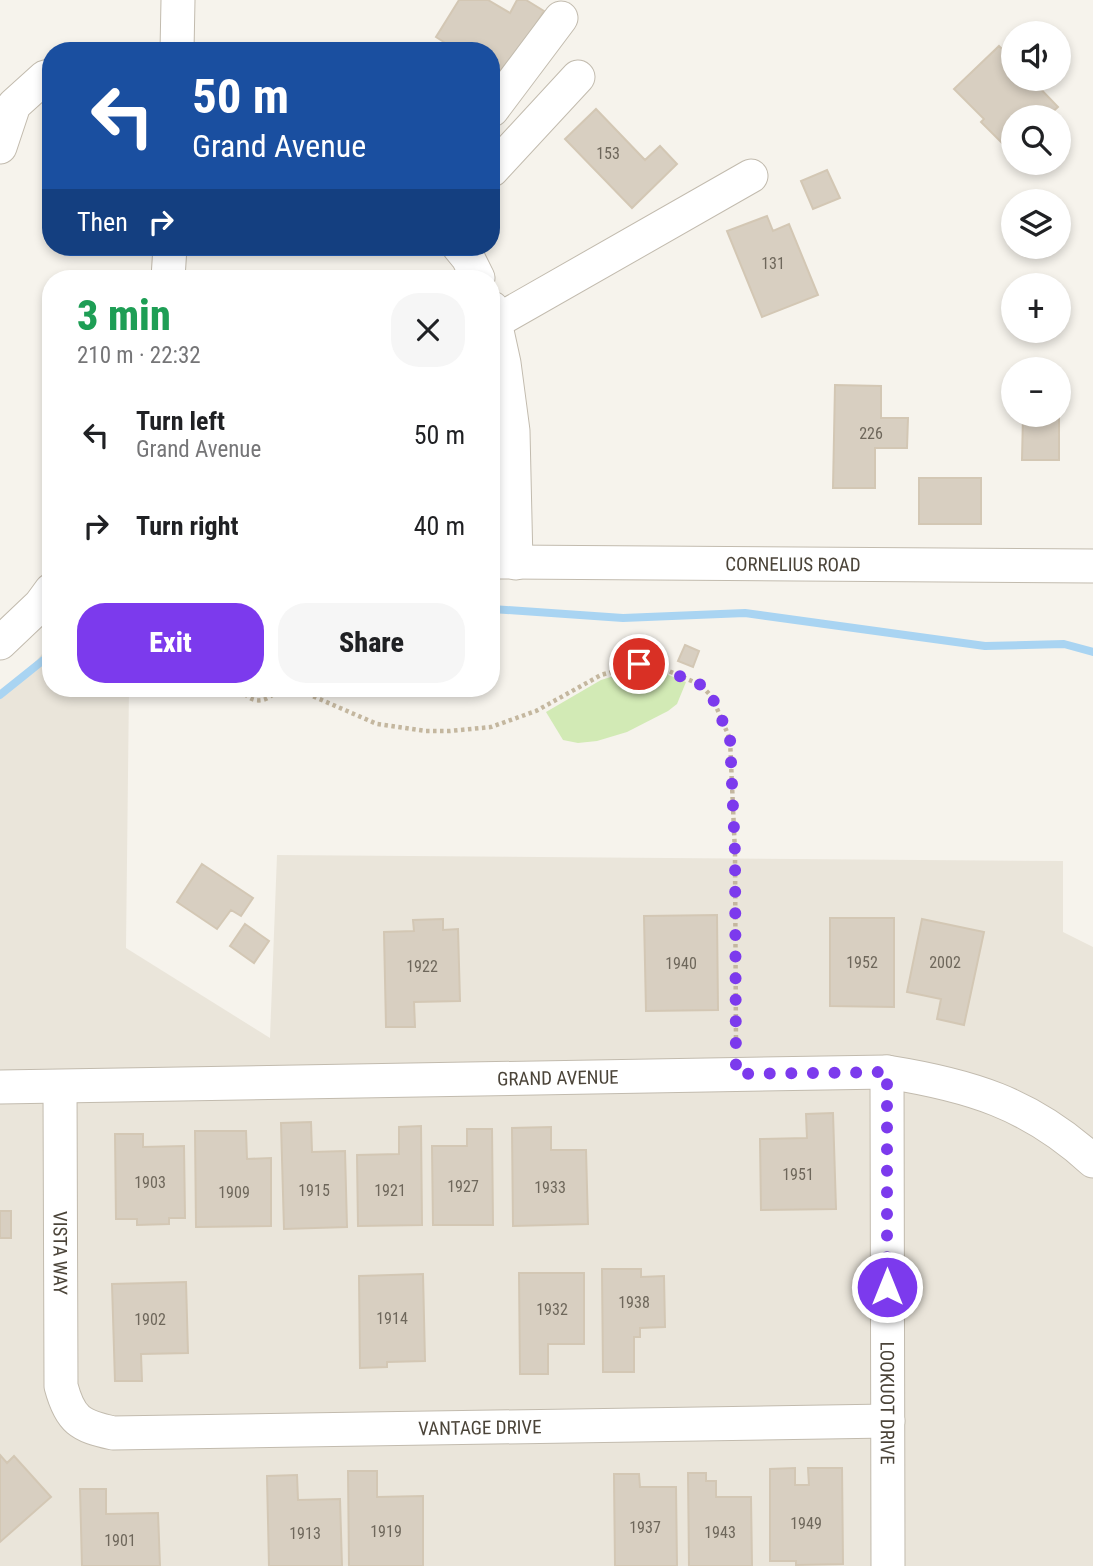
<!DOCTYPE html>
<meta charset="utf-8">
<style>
body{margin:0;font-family:"Roboto Condensed",sans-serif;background:#f6f6f6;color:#202124;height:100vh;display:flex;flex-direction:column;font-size:26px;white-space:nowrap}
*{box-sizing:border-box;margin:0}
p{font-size:23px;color:#757577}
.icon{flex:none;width:38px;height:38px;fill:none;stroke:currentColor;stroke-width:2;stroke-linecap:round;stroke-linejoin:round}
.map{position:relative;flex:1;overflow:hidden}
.details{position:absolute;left:42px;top:270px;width:458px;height:427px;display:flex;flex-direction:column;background:#fff;border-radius:28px;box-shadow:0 4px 10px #0003}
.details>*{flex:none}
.banner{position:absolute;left:42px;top:42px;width:458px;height:214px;border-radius:28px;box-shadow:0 4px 10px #0003;background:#1a4fa0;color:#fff;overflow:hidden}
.tools{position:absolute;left:1001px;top:21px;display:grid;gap:14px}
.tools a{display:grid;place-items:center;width:70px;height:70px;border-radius:50%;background:#fff;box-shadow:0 4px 10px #0003;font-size:35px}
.pin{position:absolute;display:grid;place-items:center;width:60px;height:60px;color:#fff;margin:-30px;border:4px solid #fff;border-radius:50%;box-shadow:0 2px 7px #0007}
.me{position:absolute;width:77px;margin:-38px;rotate:0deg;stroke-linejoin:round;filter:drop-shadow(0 0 5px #0008)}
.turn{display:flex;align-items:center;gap:24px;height:147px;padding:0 35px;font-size:32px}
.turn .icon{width:91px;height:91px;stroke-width:2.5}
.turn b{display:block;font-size:49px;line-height:60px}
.then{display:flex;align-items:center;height:66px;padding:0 35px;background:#0003;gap:14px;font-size:26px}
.round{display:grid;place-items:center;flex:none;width:74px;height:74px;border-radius:28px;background:#f6f6f6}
.overview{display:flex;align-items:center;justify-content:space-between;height:119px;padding:0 35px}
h1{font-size:42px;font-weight:800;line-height:52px;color:#1e9e55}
.button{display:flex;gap:14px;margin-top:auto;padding:14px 35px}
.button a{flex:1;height:80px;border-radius:28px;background:#7c3aed;color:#fff;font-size:28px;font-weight:800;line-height:80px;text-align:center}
.button a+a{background:#f6f6f6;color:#202124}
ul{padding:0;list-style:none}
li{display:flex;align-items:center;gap:21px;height:91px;padding:0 35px}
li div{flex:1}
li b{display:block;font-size:26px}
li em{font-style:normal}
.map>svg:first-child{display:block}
.residential{fill:#eae5da}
.green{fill:#d2eab5}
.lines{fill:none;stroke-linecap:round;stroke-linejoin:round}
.stream{stroke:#a9d4f2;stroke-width:8}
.building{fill:#d8cfc1;stroke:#d3c7b4;stroke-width:2}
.minor-casing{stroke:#c2bbae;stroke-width:35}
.path{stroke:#c4b79f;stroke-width:4.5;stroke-dasharray:3.5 3.5;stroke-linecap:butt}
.minor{stroke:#fff;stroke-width:33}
.route{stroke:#7c3aed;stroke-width:12;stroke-dasharray:0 21.6}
.labels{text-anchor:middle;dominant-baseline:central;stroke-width:5;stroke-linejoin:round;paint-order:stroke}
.number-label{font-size:16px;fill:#6e675b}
.street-label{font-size:19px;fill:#4b4439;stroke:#fff}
</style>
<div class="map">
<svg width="1093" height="1566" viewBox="0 0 1093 1566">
<rect width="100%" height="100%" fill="#f6f3ec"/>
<!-- residential -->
<path class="residential" d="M51,643v45h78l-3,260 144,90 7,-183 786,6v71l30,15v619h-1093v-873l37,-33z"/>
<!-- green -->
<path class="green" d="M640,668l21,4 25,10 -9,22 -9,7 -41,21 -30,9 -19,2 -15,-3 -17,-28 55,-32z"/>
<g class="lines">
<!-- stream -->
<path class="stream" d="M492,609l131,9 122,-5 240,33 79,-2 29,8
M0,695l51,-41"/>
</g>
<!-- building -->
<path class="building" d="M459,0h29l22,13 7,-13h9l18,11 -41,67 -11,-7v-20h-34l-22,-14z
M999,46l14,14v19h18l27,28 -11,10h-34v32l-2,3 -30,-30 3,-3 -30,-30z
M596,109l49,51 15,-14 17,18 -45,44 -67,-69z
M827,170l13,28 -27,11 -12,-28z
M767,216l6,15 16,-7 29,71 -56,22 -35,-86z
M835,385l46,1v32h27l-1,30h-32v40h-42z
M1059,400v60h-37l1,-45h36z
M919,478h62v46h-62z
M685,645l14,6 -6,16 -15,-6z
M202,864l51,34 -12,18 -10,-6 -14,19 -40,-27z
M717,915l1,95 -72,1 -2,-95z
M830,918h64v89l-64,-1z
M443,919v11l15,-1 2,72 -46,1 1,25h-29l-2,-95 30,-1 -1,-11z
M922,919l62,13 -20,93 -27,-6 4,-20 -34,-7z
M245,924l24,17 -15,22 -24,-17z
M833,1113l3,96 -75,1 -1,-71 47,-1 -1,-24z
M311,1122l1,30 33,-1 2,76 -63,2 -3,-106z
M421,1126l1,99 -64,1 -1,-71 42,-1v-27z
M551,1127v23h35l2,74 -75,2 -1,-98z
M467,1129h25l1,96h-60l-1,-79h35z
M195,1131h51l1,28 24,-1v68l-75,1z
M115,1134h28v13l41,-1 1,72h-16v6l-32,1v-6h-21z
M0,1211h11v27h-11z
M602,1269h39v8l23,-1 1,51 -25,1v9h-6v35h-31z
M519,1273h65v71h-36v30h-28z
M423,1274l2,87 -38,1v5l-27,1 -1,-92z
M186,1282l2,71 -47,1 1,27h-27l-3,-97z
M0,1455l7,8 7,-7 37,41 -51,45z
M795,1468v17h14l-1,-17h34l1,96 -47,1v-4h-26v-92z
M348,1471h29v26l46,-1v70h-74z
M688,1473h18v8h10v16h35l1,69h-63z
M614,1474h25l1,13h36l1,79h-62z
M297,1475l1,25 42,-1 2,67h-73l-2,-90z
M80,1489h26v25l52,-1 2,53h-78z"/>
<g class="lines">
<!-- minor casing -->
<g class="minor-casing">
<g id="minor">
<path d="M177,51l1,-51"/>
<path d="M492,110l69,-92"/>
<path d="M0,147l14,-42 31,-28 6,-1"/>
<path d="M492,170l86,-93"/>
<path d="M459,247l9,11 10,20"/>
<path d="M168,278l2,-31"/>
<path d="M492,308l12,55 9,68 3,132"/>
<path d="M495,322l256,-146"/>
<path id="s1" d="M492,562l601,4"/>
<path d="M0,643l40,-38 11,-15"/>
<path id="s2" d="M887,1072l1,494"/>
<path id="s3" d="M0,1087l887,-15c82,13 143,31 206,89"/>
<path id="s4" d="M60,1087l1,299c9,34 19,40 52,47l775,-12"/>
</g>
</g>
<!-- path -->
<path class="path" d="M241,688c9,17 27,16 37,0
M294,688l83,36 49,7h24l41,-4 45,-16 65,-36 38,-11 16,1 46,20 11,12 18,42 5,114 1,192"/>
<!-- minor -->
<use href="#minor" class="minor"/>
</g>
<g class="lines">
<!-- route -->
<path class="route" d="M639,664l16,2 46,19 11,12 18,41 5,115 1,221 151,-2v215"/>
</g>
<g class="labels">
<!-- number labels -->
<g class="number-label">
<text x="608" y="153">153</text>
<text x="773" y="263">131</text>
<text x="871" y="433">226</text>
<text x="862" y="962">1952</text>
<text x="945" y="962">2002</text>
<text x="681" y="963">1940</text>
<text x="422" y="966">1922</text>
<text x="798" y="1174">1951</text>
<text x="150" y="1182">1903</text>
<text x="463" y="1186">1927</text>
<text x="550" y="1187">1933</text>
<text x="314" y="1190">1915</text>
<text x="390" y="1190">1921</text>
<text x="234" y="1192">1909</text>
<text x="634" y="1302">1938</text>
<text x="552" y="1309">1932</text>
<text x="392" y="1318">1914</text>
<text x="150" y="1319">1902</text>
<text x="806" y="1523">1949</text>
<text x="645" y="1527">1937</text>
<text x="386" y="1531">1919</text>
<text x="720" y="1532">1943</text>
<text x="305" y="1533">1913</text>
<text x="120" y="1540">1901</text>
</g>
<!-- street labels -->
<g class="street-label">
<text stroke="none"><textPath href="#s1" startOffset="301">CORNELIUS ROAD</textPath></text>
<text stroke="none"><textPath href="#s3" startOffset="558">GRAND AVENUE</textPath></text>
<text stroke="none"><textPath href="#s4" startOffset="166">VISTA WAY</textPath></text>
<text stroke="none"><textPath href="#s2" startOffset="331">LOOKUOT DRIVE</textPath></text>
<text stroke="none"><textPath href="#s4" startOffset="742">VANTAGE DRIVE</textPath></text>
</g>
</g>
</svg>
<div class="tools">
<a><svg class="icon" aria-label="sound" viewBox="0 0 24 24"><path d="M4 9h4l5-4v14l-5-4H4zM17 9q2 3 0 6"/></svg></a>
<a><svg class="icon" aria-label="search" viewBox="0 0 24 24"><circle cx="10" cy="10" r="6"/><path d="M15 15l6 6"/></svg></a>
<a><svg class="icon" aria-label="layers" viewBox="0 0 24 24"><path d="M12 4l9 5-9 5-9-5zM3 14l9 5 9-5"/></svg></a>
<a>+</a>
<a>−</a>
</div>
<div class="pin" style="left:639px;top:664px;background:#d93025"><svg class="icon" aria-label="arrive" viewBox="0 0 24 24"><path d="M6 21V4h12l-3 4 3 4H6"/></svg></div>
<svg class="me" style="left:887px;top:1287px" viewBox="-20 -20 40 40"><circle r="17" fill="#7c3aed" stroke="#fff" stroke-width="3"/><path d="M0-11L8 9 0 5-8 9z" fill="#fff"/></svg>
<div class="banner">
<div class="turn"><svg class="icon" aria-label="left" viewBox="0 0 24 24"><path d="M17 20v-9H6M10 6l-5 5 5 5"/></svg><div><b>50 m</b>Grand Avenue</div></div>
<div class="then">Then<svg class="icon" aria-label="right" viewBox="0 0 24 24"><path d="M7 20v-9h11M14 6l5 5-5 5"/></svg></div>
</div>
<section class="details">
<div class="overview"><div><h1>3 min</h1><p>210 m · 22:32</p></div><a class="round"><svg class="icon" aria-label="close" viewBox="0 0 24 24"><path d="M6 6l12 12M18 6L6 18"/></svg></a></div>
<ul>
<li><svg class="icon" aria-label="left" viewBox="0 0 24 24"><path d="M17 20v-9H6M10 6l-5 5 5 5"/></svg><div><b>Turn left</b><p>Grand Avenue</p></div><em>50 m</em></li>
<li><svg class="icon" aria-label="right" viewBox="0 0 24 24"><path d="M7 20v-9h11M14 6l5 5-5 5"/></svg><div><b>Turn right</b></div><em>40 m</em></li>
</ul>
<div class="button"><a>Exit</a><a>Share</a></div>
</section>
</div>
